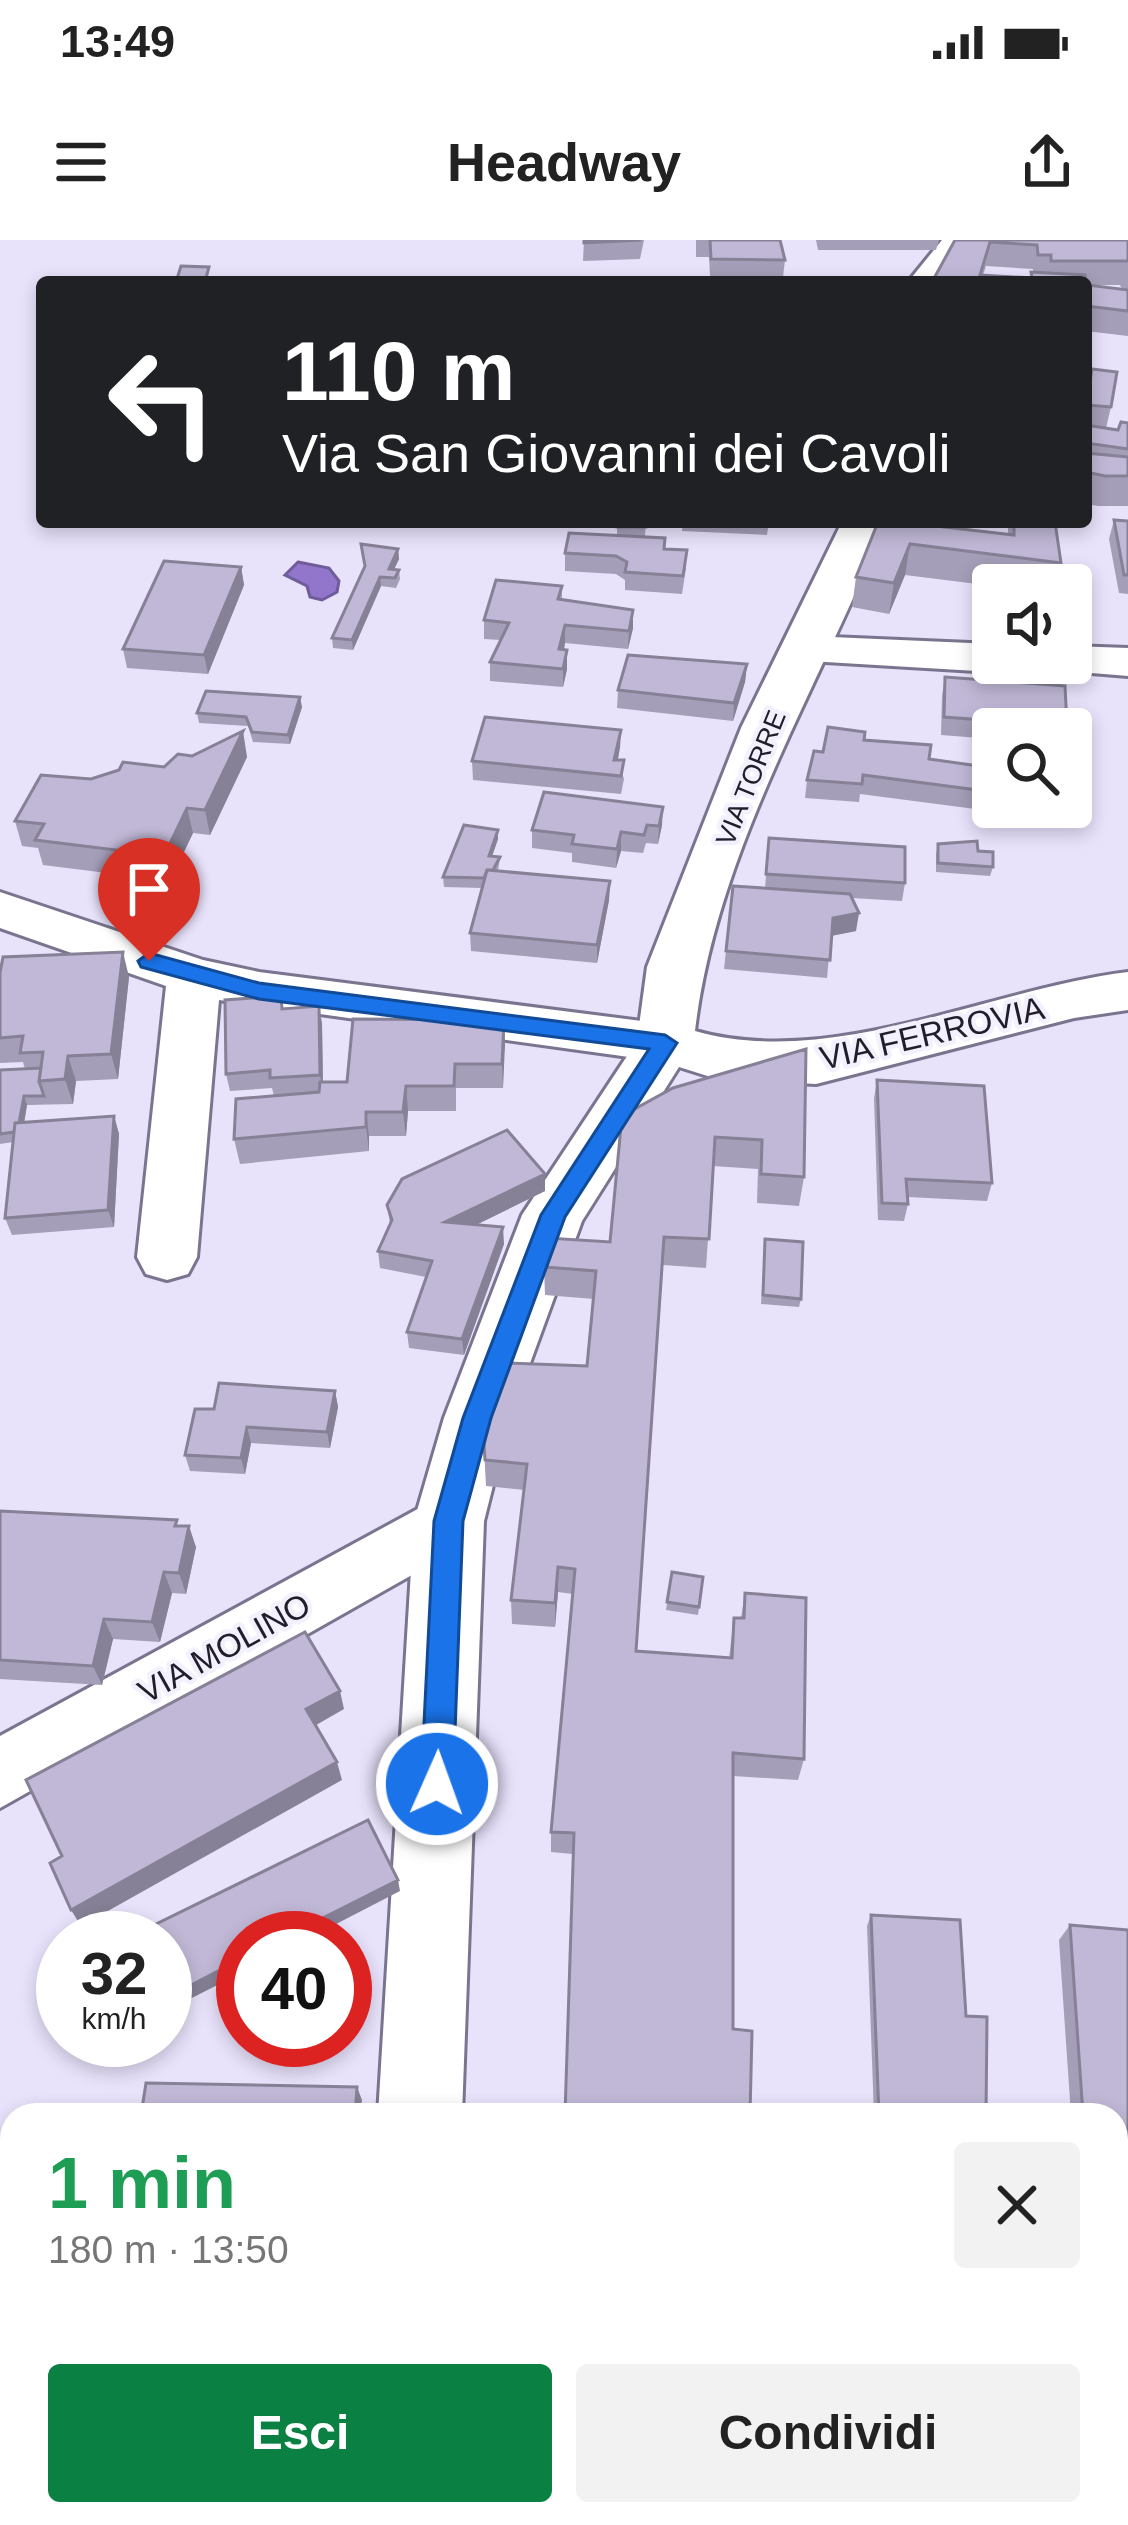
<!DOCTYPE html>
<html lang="it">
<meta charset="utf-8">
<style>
body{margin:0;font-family:Helvetica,sans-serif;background:#f2f2f2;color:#222;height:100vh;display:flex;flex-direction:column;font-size:45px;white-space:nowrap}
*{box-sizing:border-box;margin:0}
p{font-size:39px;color:#767676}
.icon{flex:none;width:66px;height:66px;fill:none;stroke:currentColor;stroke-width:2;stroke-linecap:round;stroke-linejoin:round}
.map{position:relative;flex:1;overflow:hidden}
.details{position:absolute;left:0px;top:1863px;width:1128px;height:423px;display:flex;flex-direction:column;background:#fff;border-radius:36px 36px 0 0;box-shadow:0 6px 18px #0003}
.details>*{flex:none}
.top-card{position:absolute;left:36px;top:36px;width:1056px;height:252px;border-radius:12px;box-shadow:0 6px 18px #0003;background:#202124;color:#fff;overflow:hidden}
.controls{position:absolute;left:972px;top:324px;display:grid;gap:24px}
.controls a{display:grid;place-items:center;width:120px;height:120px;border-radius:12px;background:#fff;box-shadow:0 6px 18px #0003;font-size:60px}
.speed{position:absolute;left:36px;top:1671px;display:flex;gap:24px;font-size:60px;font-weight:700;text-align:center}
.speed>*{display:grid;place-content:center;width:156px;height:156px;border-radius:50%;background:#fff;box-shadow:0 6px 18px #0003;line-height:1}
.speed small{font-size:30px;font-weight:400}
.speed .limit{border:18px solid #d22;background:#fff;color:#111}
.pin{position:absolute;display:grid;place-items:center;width:102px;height:102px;color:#fff;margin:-123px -51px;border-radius:50% 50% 50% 0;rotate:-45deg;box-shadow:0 0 12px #0007}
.pin .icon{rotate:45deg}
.me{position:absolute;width:132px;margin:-66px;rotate:2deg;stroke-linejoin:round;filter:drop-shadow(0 0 9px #0008)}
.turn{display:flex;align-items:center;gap:42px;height:252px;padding:0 48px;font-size:54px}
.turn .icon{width:156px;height:156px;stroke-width:2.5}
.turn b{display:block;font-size:84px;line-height:102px}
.round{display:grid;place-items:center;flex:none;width:126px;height:126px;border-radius:12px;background:#f2f2f2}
.summary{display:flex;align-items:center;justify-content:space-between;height:204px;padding:0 48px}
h1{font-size:72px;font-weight:800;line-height:90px;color:#1e9e55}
.primary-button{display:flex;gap:24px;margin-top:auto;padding:24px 48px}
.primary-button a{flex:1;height:138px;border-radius:12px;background:#0b8043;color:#fff;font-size:48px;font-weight:800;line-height:138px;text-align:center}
.primary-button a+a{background:#f2f2f2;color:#222}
.status{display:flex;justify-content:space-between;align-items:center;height:84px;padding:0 60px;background:#fff;direction:ltr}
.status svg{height:33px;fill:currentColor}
header{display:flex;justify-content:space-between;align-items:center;height:156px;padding:0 48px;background:#fff;font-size:54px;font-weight:800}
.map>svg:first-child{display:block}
.water{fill:#9176cb;stroke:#6f5c9a;stroke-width:3}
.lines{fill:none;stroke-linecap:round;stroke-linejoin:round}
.street-casing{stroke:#7b748f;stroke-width:6}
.secondary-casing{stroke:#7b748f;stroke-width:6}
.street{fill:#fff;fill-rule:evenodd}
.secondary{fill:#fff;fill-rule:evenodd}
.wall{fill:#a59eb8;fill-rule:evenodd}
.shaded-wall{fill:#868196}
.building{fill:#c0b8d6;stroke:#868196;stroke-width:3}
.route{fill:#1a73e8;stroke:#114b97;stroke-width:3}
.labels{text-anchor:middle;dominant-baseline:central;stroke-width:9;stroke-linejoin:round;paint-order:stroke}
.far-street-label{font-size:27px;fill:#211e29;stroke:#f4f1fe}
.street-label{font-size:33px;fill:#211e29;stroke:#f4f1fe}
</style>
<div class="status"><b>13:49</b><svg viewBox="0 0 49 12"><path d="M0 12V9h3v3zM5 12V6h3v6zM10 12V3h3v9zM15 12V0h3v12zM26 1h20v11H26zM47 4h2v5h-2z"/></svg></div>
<header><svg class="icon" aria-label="menu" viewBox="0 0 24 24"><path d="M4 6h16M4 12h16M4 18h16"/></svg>Headway<svg class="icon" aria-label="share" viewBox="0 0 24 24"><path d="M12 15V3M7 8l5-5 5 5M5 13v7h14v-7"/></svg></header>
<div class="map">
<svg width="1128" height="2285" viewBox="0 0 1128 2285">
<rect width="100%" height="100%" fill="#e8e2fb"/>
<!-- water -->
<path class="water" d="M298,322l31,6 10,13 -2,11 -15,8 -12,-3 -3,-11 -22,-11z"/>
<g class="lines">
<!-- street casing -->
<g class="street-casing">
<path id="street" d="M808,396l185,8v19h19l-19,9 -201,-12 -7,-10 7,-10z
M1071,406l57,2v28l-73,-6 -5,-7h21z
M0,652l203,68 56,12 406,52 19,5 8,14 -8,14 -19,5 -446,-62 -22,257 -9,17 -21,6 -21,-6 -9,-17 29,-271 -166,-58z
M449,1252l23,9 10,20 -10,20 -472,267v-72z
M1116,1980l12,1v84l-12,-1z"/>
</g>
<!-- secondary casing -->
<g class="secondary-casing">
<path id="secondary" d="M942,0h37l-32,42h-39z
M842,282h44c-67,166 -170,329 -191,509 137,39 295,-42 433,-59v38l-54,8 -258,66 -99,-5 -38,-12 -97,154 -72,197 -26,103 -22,594h-84l36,-594 30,-103 78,-203 115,-174 10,-74 94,-239z
M336,2274h94v11h-96z"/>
</g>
<!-- street -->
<use href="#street" class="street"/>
<!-- secondary -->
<use href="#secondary" class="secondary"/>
</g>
<!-- wall -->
<path class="wall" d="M584,0h60l-4,19 -57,2z
M696,0h84l5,20 -2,17 -73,-1 -1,-19h-13z
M816,0h123l-3,10h-118z
M955,0h173v96l-42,-5v-49h-154zM986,26l47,3v3l-3,6 -47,-3zM1087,45h33l2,4z
M1092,129l19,38 -5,21 12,2 10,-7v83h-30l-12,-2v-109z
M1114,280l14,1v73l-9,-1 -10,-54z
M617,282h29l-1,15 20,12 21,19 -4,26 -57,-4v-10l-9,-6 -51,-3v-18l52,-17z
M683,282h86l-2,13 -85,-4z
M878,282h73l-1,6 58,6v-12h47l6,41 -5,22 -63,1 -88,-11 -16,39 -37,-7 4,-30z
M398,309l1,10 -5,10 5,1 1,9 -4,9 -15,-2 -28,64 -20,-2 -1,-10z
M241,327l3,18 -36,89 -81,-6 -4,-19z
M562,346v13l71,11v18l-5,21 -63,-6 -1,7h3v19l-4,18 -73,-6v-19l11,-22 -17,-1v-19z
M747,424l-2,18 -12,39 -116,-13 1,-18z
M945,437l122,49 -1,3h-73v10l-52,-4 1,-39z
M302,467l-12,37 -37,-2 -5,-16 -49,-3 -2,-10z
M621,490l-3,30 6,19 -3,15 -148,-14 -1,-19z
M864,500l65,19 64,9v39h14l-1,6 -146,-19 -1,8 -54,-4 2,-18z
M192,516l55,1 -37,78 -17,-2 -23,48 -127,-16 -5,-17 -16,-2 -7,-25 76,-42 73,-12z
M544,552l118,33 -4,19 -12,-1 -3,10 -22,-2 -5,17 -44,-6v-9l-40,-5v-18z
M498,590v9l-6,17 8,1 -2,14 112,10 -1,19 -12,63 -126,-12 -1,-18 12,-45 -38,-1 -1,-10z
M769,598l136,45 -3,18 -50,-3 4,33 -25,5 -4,42 -103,-9 9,-83 32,2z
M938,604l40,7 15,16 -3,9 -54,-4v-18z
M0,733l129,4 -11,102 -42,2 -3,23 -46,1 -3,18 90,-7 5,18 -5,93 -102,8 -7,-17 8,-76 -13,2v-74l25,-1 -2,-7 -23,1z
M319,766l3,18 1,58h24l157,-62 -1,68h-47v23h-48l-2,25h-37v15l-129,13 -6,-25 40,-43 -2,-8 -42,3 -4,-17 57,-65z
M806,809l-2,128 -5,29 -42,-3 1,-34 -45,-3 -7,102 -43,-3 -27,386 93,7 5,-40h7l4,-25 59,166 -6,21 -65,-4v253l17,86 -177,-261 -22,-2v-20l22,-238 -15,-2 -3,35 -43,-3 -1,-24 13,-110 -38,-4 -4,-75 105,-45 7,-67 -49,-4 -1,-28 66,-25 12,-126z
M877,840l115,103 -5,18 -79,-4v7l-4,17 -26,-1 -4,-122z
M545,951l-69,34 28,19 -40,111 -55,-7 -2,-16 19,-55 -46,-9 -2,-17 12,-27 -3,-19z
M765,999l36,60 -2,8 -38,-3z
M335,1151l3,16 -8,41 -79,-5 -6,31 -55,-3 -5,-16 29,-46z
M0,1271l179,15 17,21 -10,47 -14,-1 -12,49 -47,-3 -11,46 -102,-6z
M672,1332l31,5 -5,38 -32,-5z
M871,1675l95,101 20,99h-112l-7,-189z
M1070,1685l58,5v244l-12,-1v-58h-45l-12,-175z
M883,2274h222l1,11h-222z"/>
<!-- shaded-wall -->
<path class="shaded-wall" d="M910,304l-5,31 -16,39 5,-31z
M398,309l1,10 -9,19 -1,-9z
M241,327l3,18 -36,89 -4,-19z
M380,337l1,9 -28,64 -1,-10z
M633,370v18l-5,21 1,-18z
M565,385v18l-5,25 -1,-19z
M567,410v19l-4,18v-18z
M747,424l-2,18 -12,39 1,-18z
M300,457l2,10 -12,37 -2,-9z
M621,490l-1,18 -6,30v-18z
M243,491l4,26 -37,78 -5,-25z
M663,567l-1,18 -4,19 1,-18z
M187,568l6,25 -23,48 -6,-25z
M498,590v9l-9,26v-9z
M621,592v19l-5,17 1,-19z
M610,641l-1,19 -12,63v-18z
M859,673l-3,18 -26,5 3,-18z
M123,712l6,25 -11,102 -7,-25z
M319,766l3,18 1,69 -3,-18z
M504,780l1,25 -2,43 -1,-24z
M68,816l8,25 -3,23 -8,-25z
M406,846l2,25 -2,25 -3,-24z
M24,856l3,9 -6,36 -3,-9z
M366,872l3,24v15l-3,-24z
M114,876l5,18 -5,93 -6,-17z
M545,934v17l-98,48 -2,-17z
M503,987l1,17 -40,111 -2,-16z
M335,1151l3,16 -8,41 -3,-16z
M247,1187l4,16 -6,31 -4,-16z
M189,1286l7,21 -10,47 -7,-21z
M558,1327v25l-3,35v-24z
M164,1332l8,21 -12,49 -8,-20z
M104,1379l9,20 -11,46 -9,-19z
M340,1451l4,18 -33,19 -5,-19z
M337,1522l5,18 -261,146 -10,-16z
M398,1640l2,11 -91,47h-26z
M243,1718v14l-65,33 -6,-10z
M357,1847l5,13 -2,15h-5z
M320,2274h7l-1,11h-6z"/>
<!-- building -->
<path class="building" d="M584,0h57l-57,3z
M710,0h70l5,20 -74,-1z
M955,0h173v21h-77v-6h-13l-1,-10 -47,-3 -10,33 52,3 -1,-6 54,3 2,10 41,5v21l-42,-5v-24h-154z
M181,26l28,1 -4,15h-29z
M255,40l55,1 -56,1z
M1092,129l25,3 -6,35 -25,-2z
M1121,182l7,1v26l-42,-6v-18l32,5z
M1086,213l42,4v19h-23l-19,-4z
M1114,280l14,1v54h-4z
M617,282h29v5h-29z
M878,282h41l-1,2 96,11v-13h41l6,41 -151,-19 -16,39 -38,-6z
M569,293l96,5 -1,11 23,1 -4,26 -58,-4 2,-10 -11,-6 -51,-3z
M361,304l37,5 -9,20 10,1 -4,8 -15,-1 -28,63 -20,-2 33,-72z
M164,321l77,6 -37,88 -81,-6z
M496,340l66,6 -4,13 75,11 -4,21 -64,-6 -6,24 8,1 -4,19 -73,-7 19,-39 -25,-3z
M628,415l119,9 -13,39 -116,-13z
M945,437l120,9 2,40 -123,-9z
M206,451l94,6 -12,38 -36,-3 -6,-15 -49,-4z
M485,477l136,13 -7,30h10l-3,16 -149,-15z
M828,487l37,5 -1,8 67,5 -2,14 64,9v24l-130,-17 -1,9 -55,-4 7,-29 9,1z
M243,491l-38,79 -18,-2 -23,48 -129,-16 9,-16 -29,-3 26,-46 50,4 28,-9 4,-8 41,5 14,-13 14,2z
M544,552l119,15 -4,19 -12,-1 -3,10 -23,-3 -4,17 -45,-5 2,-9 -42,-5z
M464,585l34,5 -9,26 11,1 -7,13h-6l-3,8 -41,-1z
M769,598l136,9v36l-139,-9z
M977,601l1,10 15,1v15l-55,-4v-19z
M487,630l123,11 -13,64 -127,-12z
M733,646l117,8 9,19 -26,5 -3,42 -104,-9z
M123,712l-12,102 -43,2 -3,23 -26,2 4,-29 -23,1 3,-17 -23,2v-65l3,-16z
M281,756l1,13 37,-3 1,69 -50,3v-8l-44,4 -1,-74z
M353,779l151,1 -2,44h-47l-1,22h-48l-3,26h-37v15l-132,12 2,-40 83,-7 1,-10h27z
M806,809l-2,128 -43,-3 1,-34 -47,-3 -6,102 -45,-2 -28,414 96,7 2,-40h10l1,-25 61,5 -2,161 -71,-6v276l19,2 -2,84h-185l9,-282 -23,-1 24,-263 -17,-2 -3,36 -44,-3 16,-136 -42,-4 -3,-49 26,-48 79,3 9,-95 -52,-4 4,-29 62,4 12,-126 51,-28z
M41,828l-2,13 5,15h-20l-5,27h-4l-1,9 -14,2v-64z
M877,840l107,6 8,97 -86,-4 2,25 -26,-1z
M114,876l-6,94 -103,8 10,-95z
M507,890l38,44 -100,48 58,5 -41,112 -55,-7 25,-71 -54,-10 14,-31 -5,-15 15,-26z
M765,999l38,3 -2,57 -38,-4z
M219,1143l116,8 -8,41 -80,-5 -6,31 -56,-3 10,-46h19z
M0,1271l177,9 -2,6h14l-10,47 -15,-1 -12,50 -48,-3 -11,47 -93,-6z
M672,1332l31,5 -4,30 -32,-5z
M305,1392l35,59 -34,18 31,53 -266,148 -21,-47 12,-7 -36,-76z
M368,1580l30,60 -115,58h-40v20l-71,37 -7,-18v-39h-15l-4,-9z
M871,1675l89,5 6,96 21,1 -1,98h-107z
M1070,1685l58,5v232l-12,-2v-45h-33z
M146,1843l211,4 -2,28h-214z
M117,2274h203v11l-205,-2z
M892,2274h213l1,11 -17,-2v2h-197z"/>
<!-- route -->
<path class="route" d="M149,713l110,30 406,52 12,8 -112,174 -74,201 -28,103 -10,263 -5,10 -11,4 -11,-4 -5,-10 13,-263 29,-103 78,-203 108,-166 -390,-50 -118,-32 -3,-6z"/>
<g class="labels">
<!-- far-street labels -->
<g class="far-street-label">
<text transform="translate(751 538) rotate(-68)">VIA TORRE</text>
</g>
<!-- street labels -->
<g class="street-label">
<text transform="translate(932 793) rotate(-13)">VIA FERROVIA</text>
<text transform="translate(224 1408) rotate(-29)">VIA MOLINO</text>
</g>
</g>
</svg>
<div class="controls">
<a><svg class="icon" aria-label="sound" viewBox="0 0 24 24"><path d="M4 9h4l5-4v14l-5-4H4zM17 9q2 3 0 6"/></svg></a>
<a><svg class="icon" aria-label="search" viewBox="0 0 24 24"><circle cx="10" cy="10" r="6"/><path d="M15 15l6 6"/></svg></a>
</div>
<div class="speed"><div>32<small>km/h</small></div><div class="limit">40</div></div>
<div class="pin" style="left:149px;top:721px;background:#d93025"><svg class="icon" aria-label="arrive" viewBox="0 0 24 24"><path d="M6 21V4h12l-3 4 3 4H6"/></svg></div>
<svg class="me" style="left:437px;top:1544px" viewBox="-20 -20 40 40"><circle r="17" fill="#1a73e8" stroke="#fff" stroke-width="3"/><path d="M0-11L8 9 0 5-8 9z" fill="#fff"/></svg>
<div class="top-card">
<div class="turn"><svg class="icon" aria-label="left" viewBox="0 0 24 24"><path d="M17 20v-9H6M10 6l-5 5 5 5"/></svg><div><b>110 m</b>Via San Giovanni dei Cavoli</div></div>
</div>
<section class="details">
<div class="summary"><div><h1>1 min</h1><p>180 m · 13:50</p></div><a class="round"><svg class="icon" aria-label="close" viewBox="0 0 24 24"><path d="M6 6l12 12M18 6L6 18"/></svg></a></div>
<div class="primary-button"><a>Esci</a><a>Condividi</a></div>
</section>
</div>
